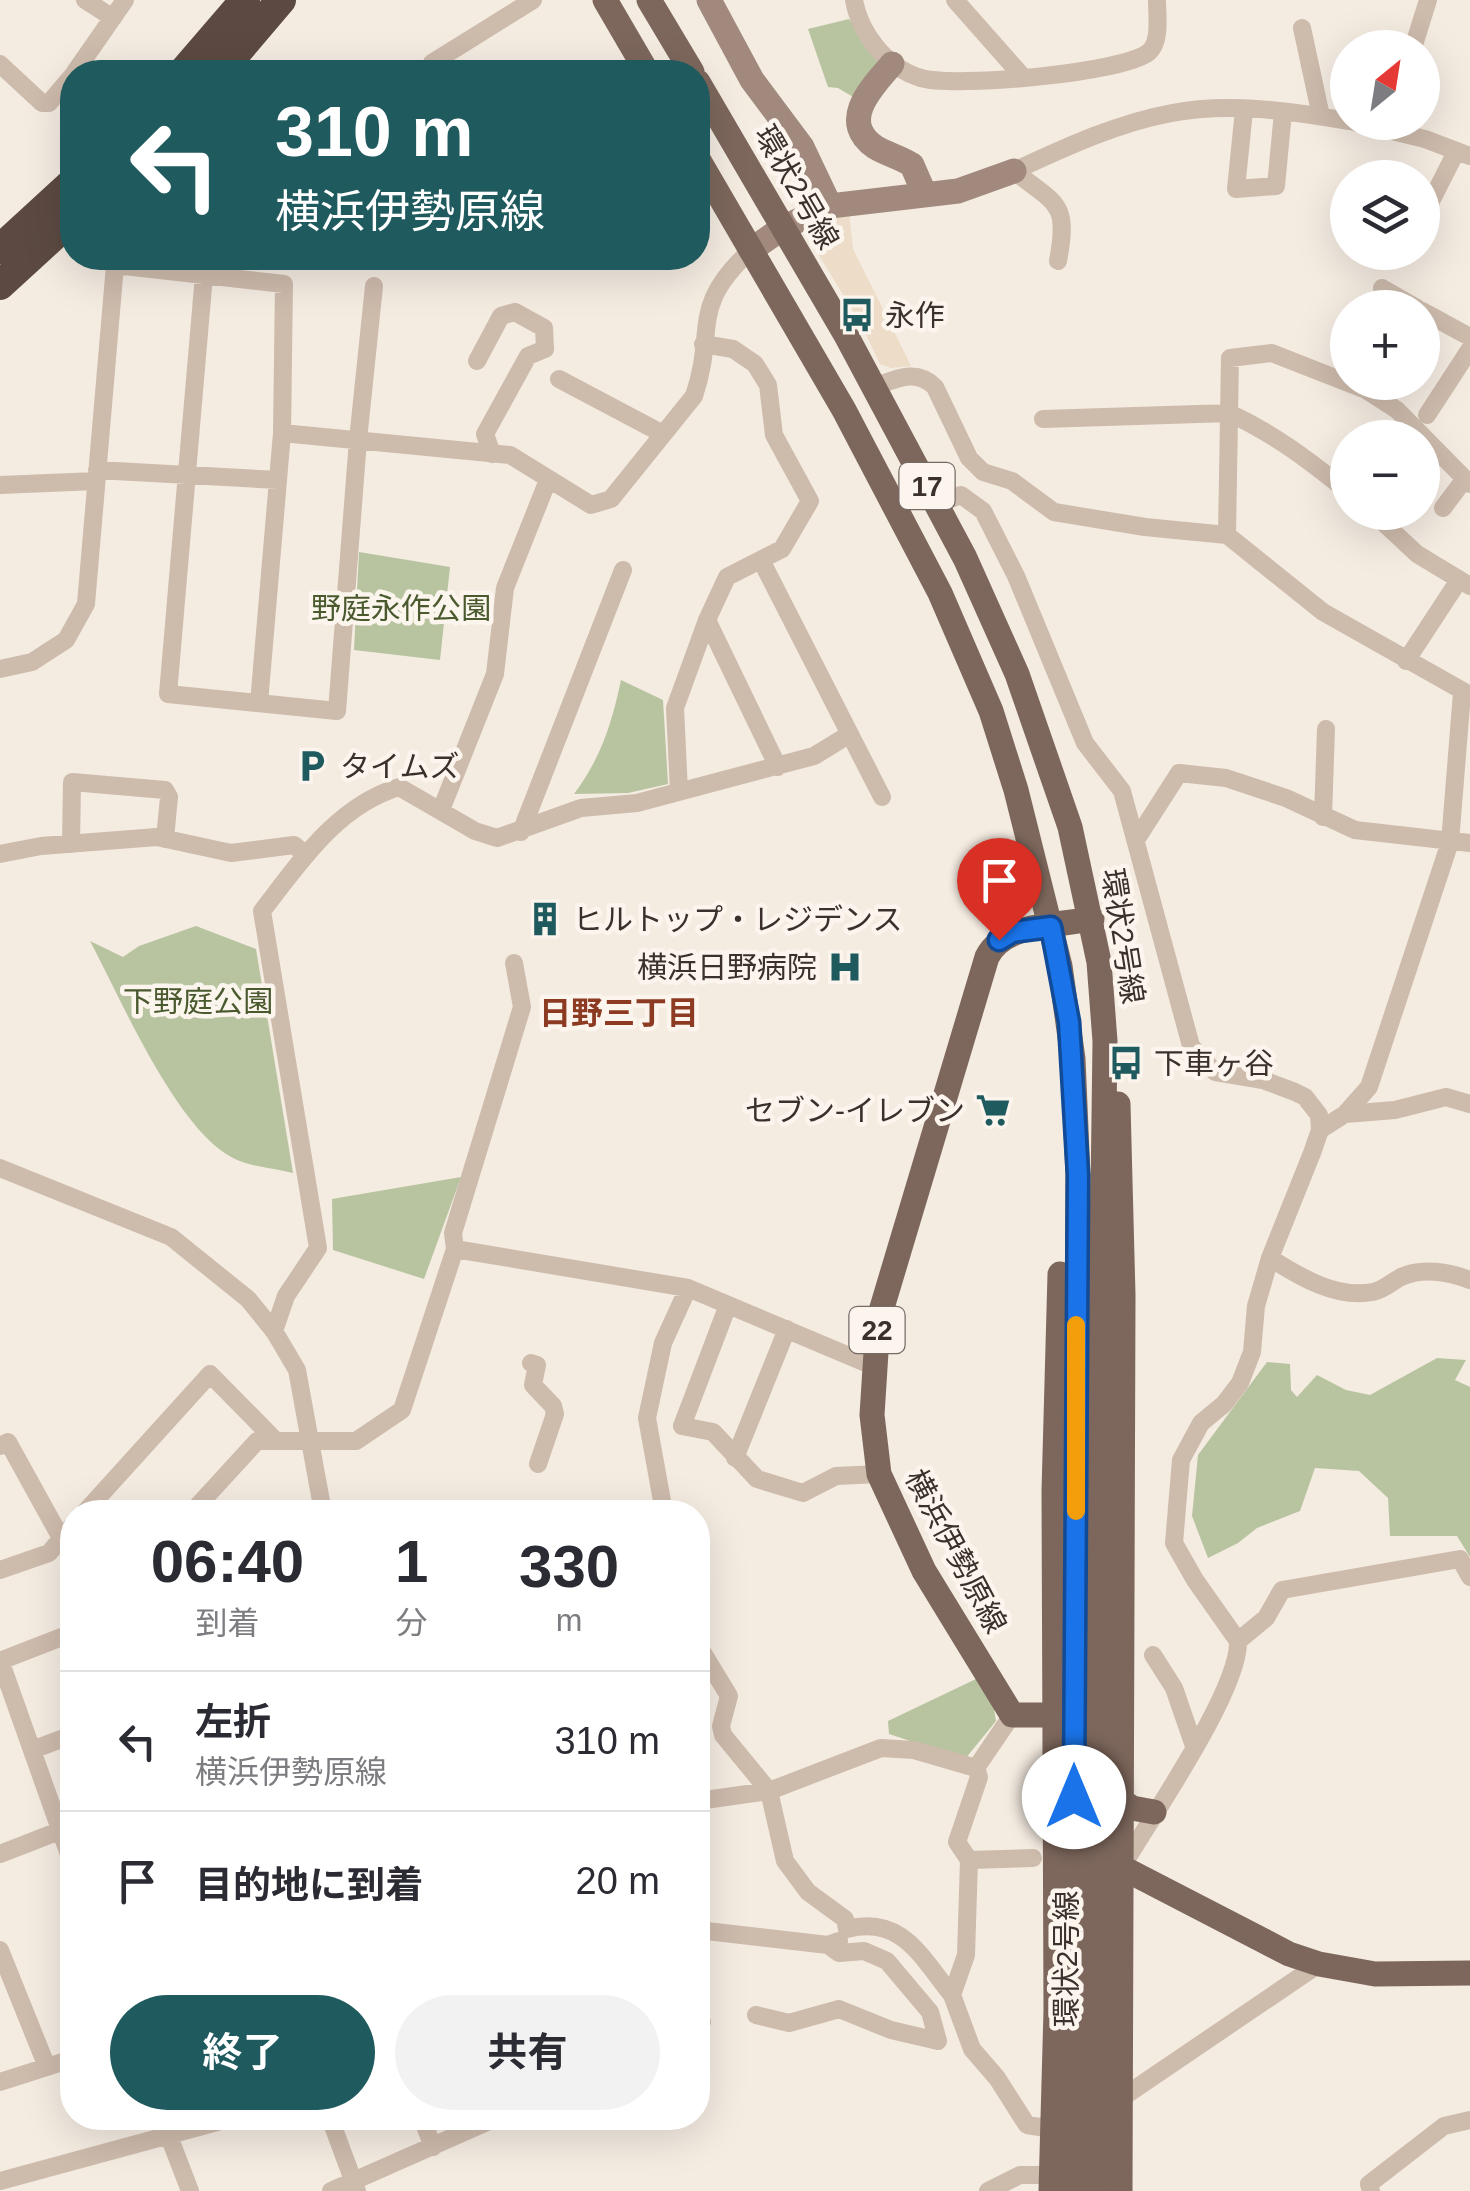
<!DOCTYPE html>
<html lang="ja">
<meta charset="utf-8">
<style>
body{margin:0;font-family:Helvetica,"Noto Sans JP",sans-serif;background:#f2f2f3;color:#2b2b33;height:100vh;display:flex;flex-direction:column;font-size:38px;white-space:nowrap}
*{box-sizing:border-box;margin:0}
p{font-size:32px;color:#7c7c81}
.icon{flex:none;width:55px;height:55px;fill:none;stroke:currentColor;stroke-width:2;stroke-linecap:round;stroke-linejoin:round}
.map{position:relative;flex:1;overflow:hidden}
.panel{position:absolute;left:60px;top:1500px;width:650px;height:630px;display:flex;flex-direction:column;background:#fff;border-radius:40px;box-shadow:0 10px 40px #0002}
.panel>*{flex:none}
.guide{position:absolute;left:60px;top:60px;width:650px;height:210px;border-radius:40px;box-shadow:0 10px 40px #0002;background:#1f5a5e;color:#fff;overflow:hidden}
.needle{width:65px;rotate:30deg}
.fabs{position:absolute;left:1330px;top:30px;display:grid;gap:20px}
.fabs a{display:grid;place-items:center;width:110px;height:110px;border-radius:50%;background:#fff;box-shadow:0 10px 40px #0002;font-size:50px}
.pin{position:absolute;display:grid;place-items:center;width:85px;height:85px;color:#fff;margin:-102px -42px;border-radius:50% 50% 50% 0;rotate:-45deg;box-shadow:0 0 10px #0007}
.pin .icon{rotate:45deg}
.me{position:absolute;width:110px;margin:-55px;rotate:0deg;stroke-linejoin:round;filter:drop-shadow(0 0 8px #0008)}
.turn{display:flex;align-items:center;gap:35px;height:210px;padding:0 50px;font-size:45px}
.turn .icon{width:130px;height:130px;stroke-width:2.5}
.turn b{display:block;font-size:70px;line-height:85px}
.eta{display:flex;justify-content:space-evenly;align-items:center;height:170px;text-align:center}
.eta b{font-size:60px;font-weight:700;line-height:70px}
.action{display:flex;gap:20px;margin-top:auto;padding:20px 50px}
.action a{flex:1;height:115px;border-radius:60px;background:#1f5a5e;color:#fff;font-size:40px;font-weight:700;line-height:115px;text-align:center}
.action a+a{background:#f2f2f3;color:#2b2b33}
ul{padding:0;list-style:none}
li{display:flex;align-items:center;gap:30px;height:140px;padding:0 50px;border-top:2px solid #e1e1e2}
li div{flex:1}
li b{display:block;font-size:38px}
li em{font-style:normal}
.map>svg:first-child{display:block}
.green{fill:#b8c4a0}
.plaza{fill:#ecdcc8}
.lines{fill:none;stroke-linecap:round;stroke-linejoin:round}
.street{stroke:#cdbbac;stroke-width:18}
.secondary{stroke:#a18a7d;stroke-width:25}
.primary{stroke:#7d675c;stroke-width:25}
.highway{stroke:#5c4a42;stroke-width:30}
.primary-bridge{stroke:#7d675c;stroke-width:25}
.route-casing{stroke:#114b97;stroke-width:25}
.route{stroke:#1a73e8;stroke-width:18}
.slow{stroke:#f59e0b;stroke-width:18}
.labels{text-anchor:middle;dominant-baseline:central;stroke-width:9;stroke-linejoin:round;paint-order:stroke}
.shield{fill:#fbf5ee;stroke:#756b66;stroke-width:2.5}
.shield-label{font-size:28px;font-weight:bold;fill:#3b302b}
.street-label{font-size:30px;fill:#3b302b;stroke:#fbf5ee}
.poi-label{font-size:30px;fill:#3b302b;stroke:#fbf5ee;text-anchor:start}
.park-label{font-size:30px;fill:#4a5a2e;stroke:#fbf5ee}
.neighbourhood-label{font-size:32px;font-weight:bold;fill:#8c3b22;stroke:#fbf5ee}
</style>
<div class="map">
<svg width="1470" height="2191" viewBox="0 0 1470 2191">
<rect width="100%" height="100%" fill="#f4ebe1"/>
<!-- green -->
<path class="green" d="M849,19l32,45 -26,34 -17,-10 -10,-1 -20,-58z
M359,552l91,15 -10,93 -86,-10z
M621,680l42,20 5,84 -40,9 -54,1c27,-36 38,-71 47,-114z
M196,926l60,23 37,224c-18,-5 -43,-6 -60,-15 -57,-29 -112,-159 -143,-217l33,16 16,-11z
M461,1177l-37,102 -91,-29 -1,-51z
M1437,1358l29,2 -11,20 15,7v170l-13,-21h-67l-2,-38 -29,-27 -44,-3 -15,43 -43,17 -19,15 -30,15 -16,-42 6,-61 69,-93 23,2 1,26 6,7 20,-22 29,15 24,5z
M976,1679l17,25 3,17 -31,38 -76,-25 -1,-13z"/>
<!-- plaza -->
<path class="plaza" d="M849,211l4,38 58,117 -20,2 -11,-4 -20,-42 -53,-86 1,-6z"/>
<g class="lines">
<!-- street -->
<path class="street" d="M85,0l28,18
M854,0c6,34 33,68 67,78 34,10 203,-5 228,-26 12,-10 8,-37 8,-52
M955,0l68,77
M1302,28l19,88
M1413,48l15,-48
M432,63l101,-63
M0,64l42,39h7l23,-27
M75,72l50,-72
M1244,110l-8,79 40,-3 7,-74
M1354,122l71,17 45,17
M1423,217l33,-65
M1058,261c11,-59 -1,-56 -44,-90 50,-23 103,-48 158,-58 56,-11 120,-2 176,8
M204,275l-36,419 169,17 21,-271 16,-154
M1382,288l35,20
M1422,311l48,26
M477,361l24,-45 14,-4 29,16 1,21 -17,7 -43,78 7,20
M559,379l104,55
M874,387c22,-8 42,-19 61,0l34,71 14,14 29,9 42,31 91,15 82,8 96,77 147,83
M1427,415l43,-66
M1043,419l186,-6c44,20 81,48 119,79
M282,433l228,22 81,50 20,-6 83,-103c23,-68 -6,-88 57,-146
M97,470l181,10
M0,485l96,-4
M937,504l24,-9 22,16 33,65 69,167 37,48 69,255 24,26 48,8 32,12 10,5 14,18 1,15 -8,23 -42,105 -14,48 -4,46 -12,31 -16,21 -23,19 -20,37 -7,83 21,37 43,61c2,49 -88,178 -116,226
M1443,508l21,-28
M1372,512l45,42 53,32
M1227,535l3,-177 42,-5 94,37 31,20 73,74
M761,560l121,237
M707,620l71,147
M1406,661l53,-81
M0,669l32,-7 34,-22 20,-36 29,-339 169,19 -2,149 -23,270
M679,792l-4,-84 32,-88 20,-43 55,-28 28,-48 -36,-66 -6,-50 -13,-21 -22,-15 -30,-5
M441,810l54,-136 10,-86 43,-108
M1323,817l3,-88
M521,832l102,-262
M1136,840l43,-67 47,5 60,20 69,32 115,13
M71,844l1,-62 93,8 4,7 -4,42
M0,854l41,-8 116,-9 74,16 63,-8 12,10
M1345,1114l50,-4 51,-13 24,7
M1320,1130l25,-16 24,-27 81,-245 12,-149
M0,1168l171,69 77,62 26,32 23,39 26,142
M455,1249l-2,-16 69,-226 -8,-44
M1270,1258c30,19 66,41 103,34 10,-2 19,-10 28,-15 21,-10 48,-5 69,3
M728,1305l-46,121 31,6 44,47 46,14 33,-17 43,-2
M274,1331l12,-35 32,-48 -56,-337c38,-49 75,-105 137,-124l76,44 22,7 84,-30 56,-5 177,-47 36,-22
M531,1363l6,2 -4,20 20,21 2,8 -17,50
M0,1446l8,-4 53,96
M735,1458l52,-129
M85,1512l125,-138 65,66
M192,1512l65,-71h99l46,-31 53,-161 233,39 185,78
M664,1512l-17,-94 16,-75 25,-55
M0,1570l49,-17 23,-27
M1238,1641l28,-23 16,-28 178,-31 10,18
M698,1645l31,51 -8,30 2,9 46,56 16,70 23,31 37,27 2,10c55,-14 74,28 105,66
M1153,1655l21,33 20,58
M0,1660l72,203
M0,1661l72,-28
M32,1750l40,-15
M976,1768l3,9 -22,65 12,18 64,-2
M698,1801l71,-10 112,-43 33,2 62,18 36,-53
M0,1854l72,-28
M969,1860l-3,95 -14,40 20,54 25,29 30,47 25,4
M698,1930l130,15 11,-4
M0,1950l47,117
M756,2015l33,8 50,-14 52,21 47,11 -8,-29 -43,-51 -23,-10 -25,2 -11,-8
M698,2024l4,-2
M0,2082l72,-23
M1123,2097l196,-133
M162,2118l28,73
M330,2118l27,73
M422,2118l11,29
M0,2181l232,-63
M331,2191l165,-73
M988,2191l32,-16h31
M1371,2191l-2,-7 75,-58 26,-6"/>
<!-- secondary -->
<path class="secondary" d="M709,0l43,80 50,67 28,59
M892,64c-20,23 -54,57 -17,83 11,7 25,10 37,18l13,30
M751,250l33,-23 46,-21 128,-15 56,-20"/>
<!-- primary -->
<path class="primary" d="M605,0l42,72
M649,0l43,72
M698,82l149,255 118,221 52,116 53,153 29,135 6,79 -5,380
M698,159l146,251 96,183 51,118 25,79 44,176 13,93 5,116 -1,247
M1118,1104l5,191 -3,896
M1055,1715h-43l-88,-144 -45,-97 -7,-59 6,-94 109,-364c18,-35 71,-31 105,-38
M1121,1800l11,8 22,4
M1111,1858l10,9 168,87 30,10 56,10 95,-1
M1051,2191l5,-181 -2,-519 6,-217"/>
<!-- highway -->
<path class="highway" d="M183,72l62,-72
M220,72l61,-72
M0,249l72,-66
M0,285l72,-66"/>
<!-- primary-bridge -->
<path class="primary-bridge" d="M1073,2191l4,-769
M1097,2191l3,-770"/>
</g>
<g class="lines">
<!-- route casing -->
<g class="route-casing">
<path id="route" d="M999,940l13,-8 39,-5 18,95 9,153 -4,622"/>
</g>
<!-- route -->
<use href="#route" class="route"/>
<!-- slow -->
<path class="slow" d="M1076,1511v-186"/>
</g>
<!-- icons -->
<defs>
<g id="bus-bare" transform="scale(2.7)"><path d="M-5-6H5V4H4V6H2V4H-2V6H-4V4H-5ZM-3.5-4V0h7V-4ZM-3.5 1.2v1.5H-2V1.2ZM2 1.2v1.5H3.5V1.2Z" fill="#1f5a5e" stroke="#fbf5ee" stroke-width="2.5" paint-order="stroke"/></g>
<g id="parking-bare" transform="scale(2.7)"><path d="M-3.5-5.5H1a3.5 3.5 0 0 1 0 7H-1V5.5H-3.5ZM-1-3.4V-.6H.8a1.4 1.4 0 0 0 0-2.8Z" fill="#1f5a5e" stroke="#fbf5ee" stroke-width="2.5" paint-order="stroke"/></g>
<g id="building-bare" transform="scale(2.7)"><path d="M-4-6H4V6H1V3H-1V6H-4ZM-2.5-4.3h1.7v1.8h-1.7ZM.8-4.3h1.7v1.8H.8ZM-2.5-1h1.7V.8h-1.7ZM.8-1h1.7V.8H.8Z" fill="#1f5a5e" stroke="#fbf5ee" stroke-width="2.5" paint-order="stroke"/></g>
<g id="hospital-bare" transform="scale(2.7)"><path d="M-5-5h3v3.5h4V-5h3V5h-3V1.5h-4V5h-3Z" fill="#1f5a5e" stroke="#fbf5ee" stroke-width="2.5" paint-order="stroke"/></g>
<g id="supermarket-bare" transform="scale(2.7)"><path d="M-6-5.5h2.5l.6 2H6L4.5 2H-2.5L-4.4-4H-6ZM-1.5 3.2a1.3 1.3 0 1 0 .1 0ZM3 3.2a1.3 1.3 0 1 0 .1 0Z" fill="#1f5a5e" stroke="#fbf5ee" stroke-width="2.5" paint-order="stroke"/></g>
</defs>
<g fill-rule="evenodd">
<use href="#bus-bare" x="857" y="315"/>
<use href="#parking-bare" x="312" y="766"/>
<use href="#building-bare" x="545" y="919"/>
<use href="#hospital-bare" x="845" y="967"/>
<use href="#bus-bare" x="1126" y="1063"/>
<use href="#supermarket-bare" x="993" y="1110"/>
</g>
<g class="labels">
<!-- shield labels -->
<g class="shield">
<rect x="899.5" y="463" width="55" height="46" rx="8"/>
<rect x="849.5" y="1307" width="55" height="46" rx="8"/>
</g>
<g class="shield-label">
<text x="927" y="486">17</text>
<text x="877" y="1330">22</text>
</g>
<!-- street labels -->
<g class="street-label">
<text transform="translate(797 187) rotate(60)">環状2号線</text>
<text transform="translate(1123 936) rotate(81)">環状2号線</text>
<text transform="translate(956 1551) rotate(62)">横浜伊勢原線</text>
<text transform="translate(1066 1959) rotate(-90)">環状2号線</text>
</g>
<!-- poi labels -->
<g class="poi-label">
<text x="885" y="315">永作</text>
<text x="340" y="766">タイムズ</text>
<text x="573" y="919">ヒルトップ・レジデンス</text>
<text x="817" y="967" text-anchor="end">横浜日野病院</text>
<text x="1154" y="1063">下車ヶ谷</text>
<text x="965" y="1110" text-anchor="end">セブン-イレブン</text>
</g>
<!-- park labels -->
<g class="park-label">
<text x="401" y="608">野庭永作公園</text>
<text x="198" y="1001">下野庭公園</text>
</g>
<!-- neighbourhood labels -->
<g class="neighbourhood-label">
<text x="619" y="1013">日野三丁目</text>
</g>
</g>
</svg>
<div class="fabs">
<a><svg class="needle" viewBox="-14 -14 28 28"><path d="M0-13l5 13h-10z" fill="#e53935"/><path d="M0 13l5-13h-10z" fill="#7c7c81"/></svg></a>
<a><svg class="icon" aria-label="layers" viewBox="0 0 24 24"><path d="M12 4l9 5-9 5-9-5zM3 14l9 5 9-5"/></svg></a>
<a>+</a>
<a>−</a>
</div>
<div class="pin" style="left:999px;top:940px;background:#d93025"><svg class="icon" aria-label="arrive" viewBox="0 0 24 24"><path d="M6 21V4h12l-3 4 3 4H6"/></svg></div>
<svg class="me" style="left:1074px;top:1797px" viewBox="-20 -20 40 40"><circle r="19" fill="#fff"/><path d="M0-13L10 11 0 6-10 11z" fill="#1a73e8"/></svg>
<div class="guide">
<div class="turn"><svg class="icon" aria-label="left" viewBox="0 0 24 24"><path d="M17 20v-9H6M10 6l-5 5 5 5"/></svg><div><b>310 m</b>横浜伊勢原線</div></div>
</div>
<section class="panel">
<div class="eta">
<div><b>06:40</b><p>到着</p></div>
<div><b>1</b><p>分</p></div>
<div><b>330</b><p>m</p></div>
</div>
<ul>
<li><svg class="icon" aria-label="left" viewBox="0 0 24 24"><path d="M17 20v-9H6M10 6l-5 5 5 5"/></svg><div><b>左折</b><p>横浜伊勢原線</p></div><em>310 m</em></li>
<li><svg class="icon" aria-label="arrive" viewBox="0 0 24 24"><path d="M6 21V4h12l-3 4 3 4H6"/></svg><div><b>目的地に到着</b></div><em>20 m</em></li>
</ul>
<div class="action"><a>終了</a><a>共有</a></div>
</section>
</div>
